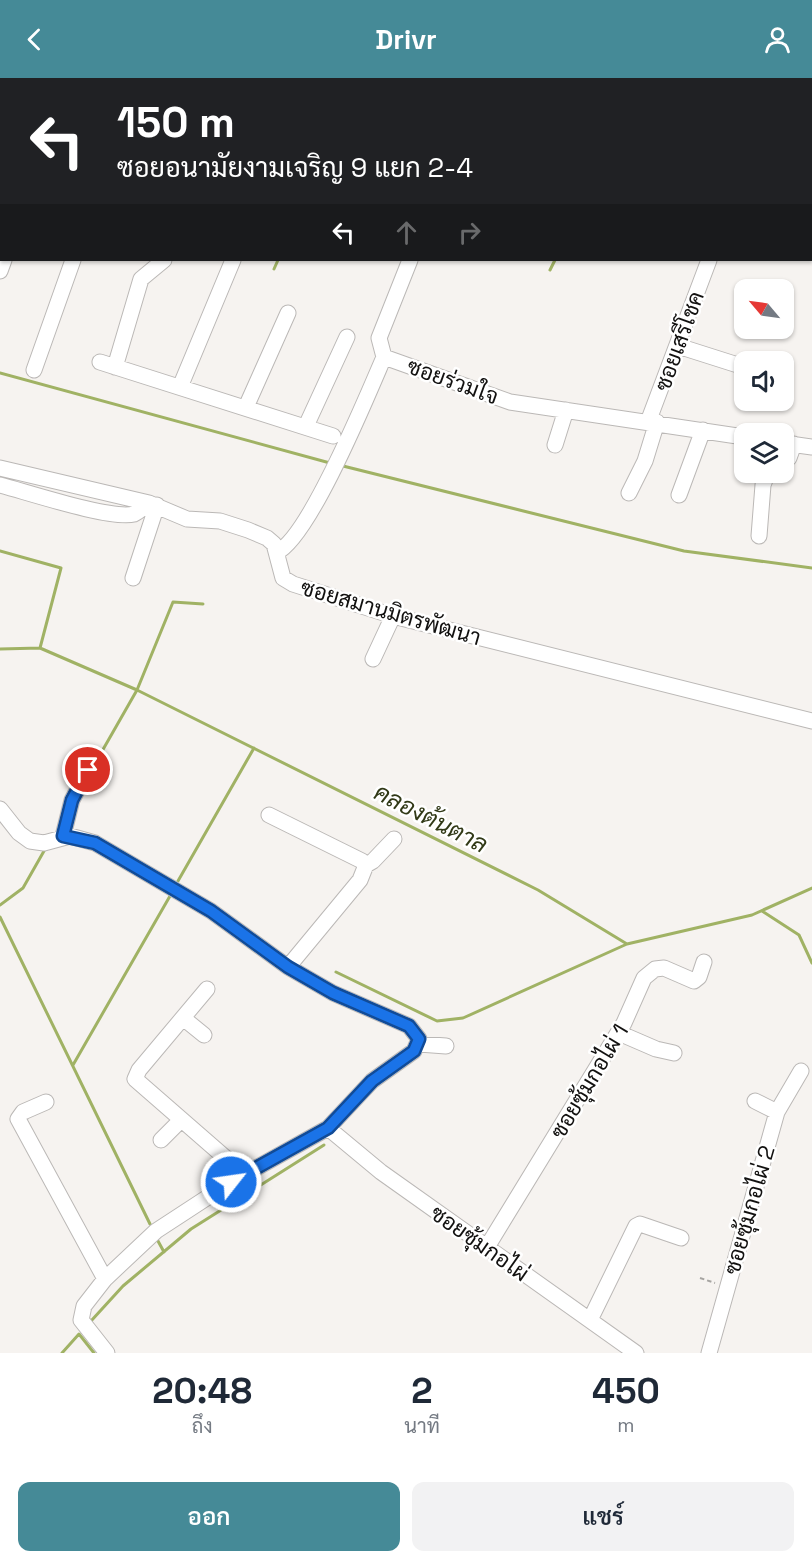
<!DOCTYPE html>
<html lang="th">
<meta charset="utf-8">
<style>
body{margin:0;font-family:"Space Grotesk",Sarabun,sans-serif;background:#f2f2f3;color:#1f2937;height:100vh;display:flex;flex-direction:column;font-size:22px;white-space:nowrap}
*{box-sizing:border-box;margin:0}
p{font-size:20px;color:#747a83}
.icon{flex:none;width:33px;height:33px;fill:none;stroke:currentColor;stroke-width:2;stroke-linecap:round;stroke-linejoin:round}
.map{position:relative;height:1275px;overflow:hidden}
.side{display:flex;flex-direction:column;background:#fff;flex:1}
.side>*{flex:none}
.top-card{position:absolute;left:0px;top:0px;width:813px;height:183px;box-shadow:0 2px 4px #0004;background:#202124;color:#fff;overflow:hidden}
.needle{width:39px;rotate:299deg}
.buttons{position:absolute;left:734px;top:201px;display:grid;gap:12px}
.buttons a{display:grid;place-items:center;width:60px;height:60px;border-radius:12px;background:#fff;box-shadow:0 2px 4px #0004;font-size:30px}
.pin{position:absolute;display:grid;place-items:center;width:51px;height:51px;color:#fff;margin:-26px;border:3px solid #fff;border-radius:50%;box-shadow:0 2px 6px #0007}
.me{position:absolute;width:66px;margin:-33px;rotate:60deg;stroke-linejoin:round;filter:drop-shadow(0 0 4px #0008)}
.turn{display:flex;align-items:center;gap:21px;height:126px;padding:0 18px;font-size:27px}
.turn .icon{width:78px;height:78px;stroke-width:2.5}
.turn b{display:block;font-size:42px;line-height:51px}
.lanes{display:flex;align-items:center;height:57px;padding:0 18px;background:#0003;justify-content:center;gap:30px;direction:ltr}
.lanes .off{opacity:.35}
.eta{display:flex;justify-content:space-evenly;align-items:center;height:102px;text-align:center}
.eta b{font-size:36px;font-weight:600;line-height:42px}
.primary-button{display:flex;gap:12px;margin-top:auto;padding:12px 18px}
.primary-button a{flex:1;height:69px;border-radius:12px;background:#458a97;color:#fff;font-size:24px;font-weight:600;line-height:69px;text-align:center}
.primary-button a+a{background:#f2f2f3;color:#1f2937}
header{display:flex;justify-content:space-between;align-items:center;height:78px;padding:0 18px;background:#458a97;color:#fff;font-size:27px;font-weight:600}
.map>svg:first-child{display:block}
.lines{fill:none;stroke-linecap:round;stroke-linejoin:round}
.stream{stroke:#a0b264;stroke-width:3}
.minor-casing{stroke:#bbb8b6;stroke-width:17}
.path{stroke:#a6a4a1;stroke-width:2;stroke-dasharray:4.5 3;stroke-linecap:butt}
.minor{stroke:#fff;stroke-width:15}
.route-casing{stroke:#114b97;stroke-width:15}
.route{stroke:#1a73e8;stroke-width:10}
.labels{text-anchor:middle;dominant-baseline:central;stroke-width:5;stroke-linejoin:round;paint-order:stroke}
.street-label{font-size:22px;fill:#121110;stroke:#fff}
.water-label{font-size:24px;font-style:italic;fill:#313917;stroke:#fff}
</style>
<header><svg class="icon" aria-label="back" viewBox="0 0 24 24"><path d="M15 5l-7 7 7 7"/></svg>Drivr<svg class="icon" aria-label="person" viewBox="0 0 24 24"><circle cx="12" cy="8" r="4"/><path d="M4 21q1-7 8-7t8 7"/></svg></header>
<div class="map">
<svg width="812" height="1275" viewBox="0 0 812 1275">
<rect width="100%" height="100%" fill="#f6f3f0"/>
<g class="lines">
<!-- stream -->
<path class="stream" d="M219,2v-2
M347,2l1,-2
M629,2v-2
M274,191l4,-9
M550,192l5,-10
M0,295l330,90
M339,387l345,86 128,17
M0,473l61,17 -21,80 97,42 401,200 89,54 125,-29 60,-27
M0,571l40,-1
M101,675l36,-63 36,-88 30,2
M178,803l76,-133
M0,827l23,-17 21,-37
M762,833l37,24 13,28
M0,839l150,307
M336,894l101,49 26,-3 164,-74
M73,987l97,-169
M158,1163l6,11
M91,1243l32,-35 68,-57 133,-84
M62,1275l17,-19 15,19"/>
<!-- minor casing -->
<g class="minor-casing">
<path id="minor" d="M739,0l7,2
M43,2v-2
M110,2v-2
M178,2v-2
M243,2l1,-2
M308,2l1,-2
M482,2v-2
M770,2l1,-2
M812,105v1
M0,122l2,-3
M0,193l4,-11
M678,268l66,21
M384,279l-5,-19 31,-78
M100,284l233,74
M115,289l26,-88 23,-19
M34,292l39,-110
M180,309l53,-127
M246,329l42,-94
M648,344l61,-162
M306,348l41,-89
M783,365l29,4
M555,367l11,-35
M783,384l6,-4 5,-14
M0,390l149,35 38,16 33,2 28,9 19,8 7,6 9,34 10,6 100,32 419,105
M0,407c27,7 111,35 134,29 5,-2 10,-7 15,-11
M629,415l16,-32 12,-39
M679,417l24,-65
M759,458l4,-51 5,-13
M277,474c32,-14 91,-158 107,-195l126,45 234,35
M133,500l24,-73
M373,581l20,-43
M0,731l19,24 11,8 14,2 26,-7 25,7 116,68 77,56 45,26 76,33 10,13 -5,12 -42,30 -44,47 -97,54 -75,49 -51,48 -21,27 -3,14 26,33
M269,737l93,46 4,4 -6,15 -72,87
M63,758l9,-36 24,-45
M366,787l7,-4 21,-22
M207,911l-68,81 -4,9 109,95
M183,940l21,17
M619,955l37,16 18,4
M419,966l27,2
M755,1023l22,11
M46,1024l-23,10 -5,7 87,160
M328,1050l53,44 255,181
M161,1062l20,-20
M487,1169l137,-224 20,-45 11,-9 9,-1 30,13 5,-4 5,-15
M590,1242l46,-94 4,-2 41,14
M709,1275l68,-241 24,-41"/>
</g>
<!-- path -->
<path class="path" d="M700,1200l15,5"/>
<!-- minor -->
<use href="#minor" class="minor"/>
</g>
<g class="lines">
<!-- route casing -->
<g class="route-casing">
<path id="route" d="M88,692l-16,30 -9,36 32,7 116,68 77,56 45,26 76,33 10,13 -5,12 -42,30 -44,47 -97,54"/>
</g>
<!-- route -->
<use href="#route" class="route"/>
</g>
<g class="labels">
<!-- street labels -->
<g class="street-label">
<text transform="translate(679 263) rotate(-70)">ซอยเสรีโชค</text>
<text transform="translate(453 303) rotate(20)">ซอยร่วมใจ</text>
<text transform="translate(391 534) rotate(16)">ซอยสมานมิตรพัฒนา</text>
<text transform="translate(589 1003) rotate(-59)">ซอยซุ้มกอไผ่ 1</text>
<text transform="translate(749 1132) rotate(-74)">ซอยซุ้มกอไผ่ 2</text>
<text transform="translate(480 1165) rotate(35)">ซอยซุ้มกอไผ่</text>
</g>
<!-- water labels -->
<g class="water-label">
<text transform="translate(431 740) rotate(27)">คลองต้นตาล</text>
</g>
</g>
</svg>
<div class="buttons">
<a><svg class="needle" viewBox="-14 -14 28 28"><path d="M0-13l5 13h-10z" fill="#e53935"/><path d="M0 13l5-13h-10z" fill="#747a83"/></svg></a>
<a><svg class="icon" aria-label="sound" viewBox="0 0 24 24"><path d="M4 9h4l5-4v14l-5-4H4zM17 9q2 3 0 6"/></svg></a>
<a><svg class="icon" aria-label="layers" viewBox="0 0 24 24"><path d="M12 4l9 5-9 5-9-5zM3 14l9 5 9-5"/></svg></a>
</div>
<div class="pin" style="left:88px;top:692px;background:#d93025"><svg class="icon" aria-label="arrive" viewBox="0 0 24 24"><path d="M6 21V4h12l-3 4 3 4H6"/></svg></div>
<svg class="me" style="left:231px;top:1104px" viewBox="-20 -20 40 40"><circle r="17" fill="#1a73e8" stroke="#fff" stroke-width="3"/><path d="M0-11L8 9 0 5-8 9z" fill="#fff"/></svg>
<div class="top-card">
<div class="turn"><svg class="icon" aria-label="left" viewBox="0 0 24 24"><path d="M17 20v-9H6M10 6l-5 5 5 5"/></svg><div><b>150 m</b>ซอยอนามัยงามเจริญ 9 แยก 2-4</div></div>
<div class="lanes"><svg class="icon" aria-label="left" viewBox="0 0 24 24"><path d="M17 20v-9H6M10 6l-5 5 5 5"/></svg><svg class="icon off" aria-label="ahead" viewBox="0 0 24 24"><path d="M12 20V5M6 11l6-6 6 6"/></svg><svg class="icon off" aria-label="right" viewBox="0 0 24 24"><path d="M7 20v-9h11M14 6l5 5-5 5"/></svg></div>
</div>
</div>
<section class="side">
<div class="eta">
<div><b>20:48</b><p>ถึง</p></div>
<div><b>2</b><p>นาที</p></div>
<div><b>450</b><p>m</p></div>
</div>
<div class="primary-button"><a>ออก</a><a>แชร์</a></div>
</section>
